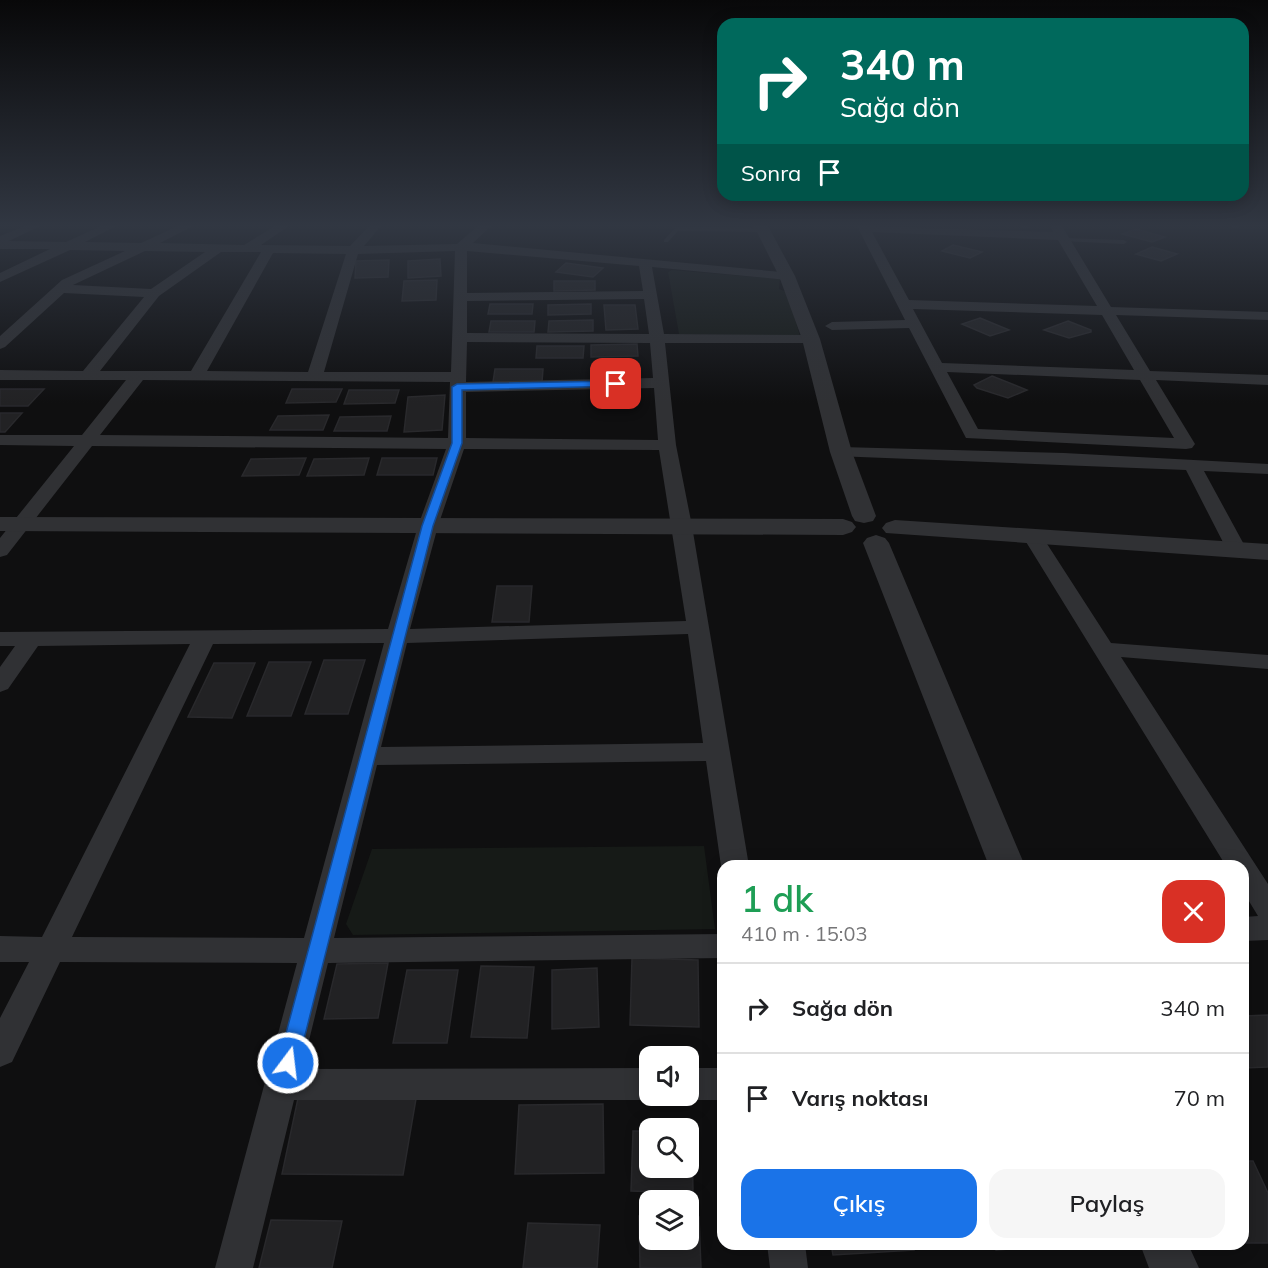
<!DOCTYPE html>
<html lang="tr">
<meta charset="utf-8">
<style>
body{margin:0;font-family:Mulish,sans-serif;background:#f6f6f6;color:#202124;height:100vh;display:flex;flex-direction:column;font-size:22px;white-space:nowrap}
*{box-sizing:border-box;margin:0}
p{font-size:20px;color:#757577}
.icon{flex:none;width:33px;height:33px;fill:none;stroke:currentColor;stroke-width:2;stroke-linecap:round;stroke-linejoin:round}
.map{position:relative;flex:1;overflow:hidden}
.sheet{position:absolute;left:717px;top:860px;width:532px;height:390px;display:flex;flex-direction:column;background:#fff;border-radius:18px;box-shadow:0 3px 15px #0003}
.sheet>*{flex:none}
.guide{position:absolute;left:717px;top:18px;width:532px;height:183px;border-radius:18px;box-shadow:0 3px 15px #0003;background:#00695c;color:#fff;overflow:hidden}
.buttons{position:absolute;left:639px;top:1046px;display:grid;gap:12px}
.buttons a{display:grid;place-items:center;width:60px;height:60px;border-radius:12px;background:#fff;box-shadow:0 3px 15px #0003;font-size:30px}
.pin{position:absolute;display:grid;place-items:center;width:51px;height:51px;color:#fff;margin:-26px;border-radius:12px;box-shadow:0 3px 9px #0006}
.me{position:absolute;width:66px;margin:-33px;rotate:15deg;stroke-linejoin:round;filter:drop-shadow(0 0 4px #0008)}
.turn{display:flex;align-items:center;gap:21px;height:126px;padding:0 24px;font-size:27px}
.turn .icon{width:78px;height:78px;stroke-width:2.5}
.turn b{display:block;font-size:42px;line-height:51px}
.then{display:flex;align-items:center;height:57px;padding:0 24px;background:#0003;gap:12px;font-size:22px}
.round{display:grid;place-items:center;flex:none;width:63px;height:63px;border-radius:18px;background:#f6f6f6}
.summary{display:flex;align-items:center;justify-content:space-between;height:102px;padding:0 24px}
h1{font-size:36px;font-weight:600;line-height:45px;color:#1e9e55}
.cta{display:flex;gap:12px;margin-top:auto;padding:12px 24px}
.cta a{flex:1;height:69px;border-radius:18px;background:#1a73e8;color:#fff;font-size:24px;font-weight:600;line-height:69px;text-align:center}
.cta a+a{background:#f6f6f6;color:#202124}
ul{padding:0;list-style:none}
li{display:flex;align-items:center;gap:18px;height:90px;padding:0 24px;border-top:2px solid #e0e0e0}
li div{flex:1}
li b{display:block;font-size:22px}
li em{font-style:normal}
.map>svg:first-child{display:block}
.green{fill:#161a17}
.building{fill:#222224;stroke:#29292c;stroke-width:1.5}
.lines{fill:none;stroke-linecap:round;stroke-linejoin:round}
.service{fill:#303134;fill-rule:evenodd}
.minor{fill:#303134;fill-rule:evenodd}
.tertiary{fill:#303134;fill-rule:evenodd}
.route{fill:#1a73e8;stroke:#114b97;stroke-width:1.5}
</style>
<div class="map">
<svg width="1268" height="1268" viewBox="0 0 1268 1268">
<rect width="100%" height="100%" fill="#0f0f10"/>
<!-- green -->
<path class="green" d="M672,270l108,9 -1,10 8,3 13,44 -121,-2 -11,-62z
M704,846l11,83 -362,6 -7,-11 26,-75z"/>
<!-- building -->
<path class="building" d="M1136,229l29,8 -13,5 -30,-8z
M953,245l29,7 -12,6 -28,-7z
M1152,247l25,7 -16,7 -25,-7z
M440,259l1,17 -33,2v-17z
M389,260l-1,17 -33,1 1,-17z
M566,263l37,5 -10,9 -37,-5z
M437,280l-1,20 -34,1 2,-20z
M554,281h41v9l-41,1z
M490,304h43l-1,10h-44z
M591,304v10l-43,1v-10z
M604,305h31l3,24 -32,1z
M980,318l29,12 -19,6 -28,-12z
M593,320v11l-45,1 1,-11z
M491,321h44l-1,11h-45z
M1068,321l23,9v2l-22,6 -25,-8z
M637,344l1,12 -47,1v-12z
M537,346h47l-1,12h-47z
M495,369h48l-1,13h-49z
M992,376l35,14 -19,8 -31,-10 -3,-3z
M0,389h44l-16,17h-28z
M292,389h50l-6,13 -50,1z
M349,390h50l-4,13 -51,1z
M445,395l-3,35 -38,2 4,-35z
M0,413h22l-17,19h-5z
M329,415l-6,15h-53l8,-14z
M391,416l-4,15h-53l6,-14z
M306,458l-7,17 -57,1 9,-17z
M369,458l-5,17 -57,1 7,-17z
M382,458h55l-4,17h-56z
M497,586h35l-3,36h-37z
M324,660h41l-17,54h-43z
M269,662h42l-20,54h-44z
M214,663h41l-23,55 -44,-1z
M632,958l66,2 1,67 -69,-2z
M388,963l-10,55 -54,1 13,-55z
M481,966l53,1 -7,71 -56,-1z
M597,968l2,59 -47,2v-59z
M407,970h51l-11,73h-54z
M1268,1015v52l-24,1v-52z
M301,1084l116,9 -14,82 -121,-1z
M603,1104l1,69 -89,1 4,-69z
M633,1131h17v36h38v-34h4l1,60 -62,-2z
M1244,1161h9l15,32v50h-24z
M639,1216h11v23h38v-22h11l2,51h-61z
M271,1220l71,1 -10,47h-73z
M528,1223l72,2 -3,43h-74z
M831,1244h82l1,6 -81,5z
M994,1244h87l-85,6z"/>
<g class="lines">
<!-- service -->
<path class="service" d="M1021,226h6l1,2 -5,1z
M1231,226h7l1,1 -3,2z
M676,227l87,1 3,2 -3,2 -85,-1 -10,11h-4v-2z
M1064,238l60,2 3,2 -3,2 -62,-3v-2z"/>
<!-- minor -->
<path class="minor" d="M25,226h15l-31,15 57,1 35,-16h15l-31,16 56,1 37,-17h15l-33,17 84,2 31,-19h14l-28,19 89,1 19,-20h12l-17,20 93,-2 21,-18h13l-18,17 319,30 2,3 -7,4 -135,-13 12,67 147,1 7,4 -7,4h-146l11,102 16,81 57,340h-26v4l-2,-4 -15,-105 -329,4 -43,173 389,-4v24l-395,5 -26,106 348,-1v27h12l-12,5h-356l-41,168h-38l82,-305 -237,-1 -48,100 -12,5v-49l29,-56h-29v-26l42,1 148,-293 -152,2 -30,43 -8,3v-25l15,-21h-15v-14l388,-3 30,-103 28,-77 -354,-3 -85,109 -7,2v-19l74,-92 -74,-1v-10h82l44,-55h-126v-10l83,1 61,-74 -80,-4 -59,54 -5,2v-13l62,-56 63,-29 -55,-1 -70,32v-9l50,-24h-50v-13zM145,251l60,1 -54,37 -78,-4zM455,251l-4,121h-127l34,-118zM467,251l172,15 4,25 -176,2zM221,252h40l-70,119h-91l59,-75zM273,253l73,1 -38,118 -101,-1zM644,299l5,35 -182,-1v-32zM467,342l183,1 3,35 -187,4zM143,380l307,2 -2,56 -348,-3zM654,388l4,52 -192,-2v-46zM464,449l195,1 27,171 -276,8 28,-103zM688,634l15,109 -322,4 26,-104zM384,643l-80,295 -232,-1 141,-293z
M857,226l196,6 -3,-6h12l49,81 157,5v8l-152,-5 34,56 118,4v10l-112,-5 39,64 -3,4 -6,1 -220,-11 -57,-110 -77,2 -7,-4 7,-4 73,-2zM872,232l186,8 39,66 -188,-6zM913,309l189,6 32,55 -192,-7zM947,372l193,8 34,58 -196,-9z
M841,447l223,6 204,11v10l-64,-3 43,79 -3,4h-14l-3,-4 -41,-80 -351,-14 -3,-4 3,-4z
M1033,531l7,2 71,110 157,12v14l-147,-12 147,227v56l-24,1v-24l14,-1 -14,-23v-27h-18l-203,-329 3,-4z
M688,1068h35v32h-35l-12,-5h12z
M767,1244h38l3,24h-38z"/>
<!-- tertiary -->
<path class="tertiary" d="M754,226h14l27,50 25,63 32,113 24,64 -3,5 -9,2 -9,-2 -3,-5 -22,-64 -28,-113 -23,-63z
M0,517l843,2 9,3 4,5 -4,5 -9,3 -843,-4z
M895,520l373,24v16l-382,-27 -4,-5 4,-5z
M876,535l9,3 4,5 136,323h-36l-126,-323 4,-5z
M1140,1244h48l11,24h-50z"/>
</g>
<!-- sky -->
<linearGradient id="sky" x2="0" y2="1"><stop stop-color="#080809"/><stop offset="0.56" stop-color="#313742"/><stop offset="1" stop-color="#313742" stop-opacity="0"/></linearGradient>
<rect width="1268" height="403" fill="url(#sky)"/>
<!-- route -->
<path class="route" d="M616,381l5,3 -2,2 -157,4v53l-29,83 -135,537 -3,6 -7,3 -7,-3 -3,-6 144,-537 30,-83v-56l5,-3z"/>
</svg>
<div class="buttons">
<a><svg class="icon" aria-label="sound" viewBox="0 0 24 24"><path d="M4 9h4l5-4v14l-5-4H4zM17 9q2 3 0 6"/></svg></a>
<a><svg class="icon" aria-label="search" viewBox="0 0 24 24"><circle cx="10" cy="10" r="6"/><path d="M15 15l6 6"/></svg></a>
<a><svg class="icon" aria-label="layers" viewBox="0 0 24 24"><path d="M12 4l9 5-9 5-9-5zM3 14l9 5 9-5"/></svg></a>
</div>
<div class="pin" style="left:616px;top:384px;background:#d93025"><svg class="icon" aria-label="arrive" viewBox="0 0 24 24"><path d="M6 21V4h12l-3 4 3 4H6"/></svg></div>
<svg class="me" style="left:288px;top:1063px" viewBox="-20 -20 40 40"><circle r="17" fill="#1a73e8" stroke="#fff" stroke-width="3"/><path d="M0-11L8 9 0 5-8 9z" fill="#fff"/></svg>
<div class="guide">
<div class="turn"><svg class="icon" aria-label="right" viewBox="0 0 24 24"><path d="M7 20v-9h11M14 6l5 5-5 5"/></svg><div><b>340 m</b>Sağa dön</div></div>
<div class="then">Sonra<svg class="icon" aria-label="arrive" viewBox="0 0 24 24"><path d="M6 21V4h12l-3 4 3 4H6"/></svg></div>
</div>
<section class="sheet">
<div class="summary"><div><h1>1 dk</h1><p>410 m · 15:03</p></div><a class="round" style="background:#d93025;color:#fff"><svg class="icon" aria-label="close" viewBox="0 0 24 24"><path d="M6 6l12 12M18 6L6 18"/></svg></a></div>
<ul>
<li><svg class="icon" aria-label="right" viewBox="0 0 24 24"><path d="M7 20v-9h11M14 6l5 5-5 5"/></svg><div><b>Sağa dön</b></div><em>340 m</em></li>
<li><svg class="icon" aria-label="arrive" viewBox="0 0 24 24"><path d="M6 21V4h12l-3 4 3 4H6"/></svg><div><b>Varış noktası</b></div><em>70 m</em></li>
</ul>
<div class="cta"><a>Çıkış</a><a>Paylaş</a></div>
</section>
</div>
